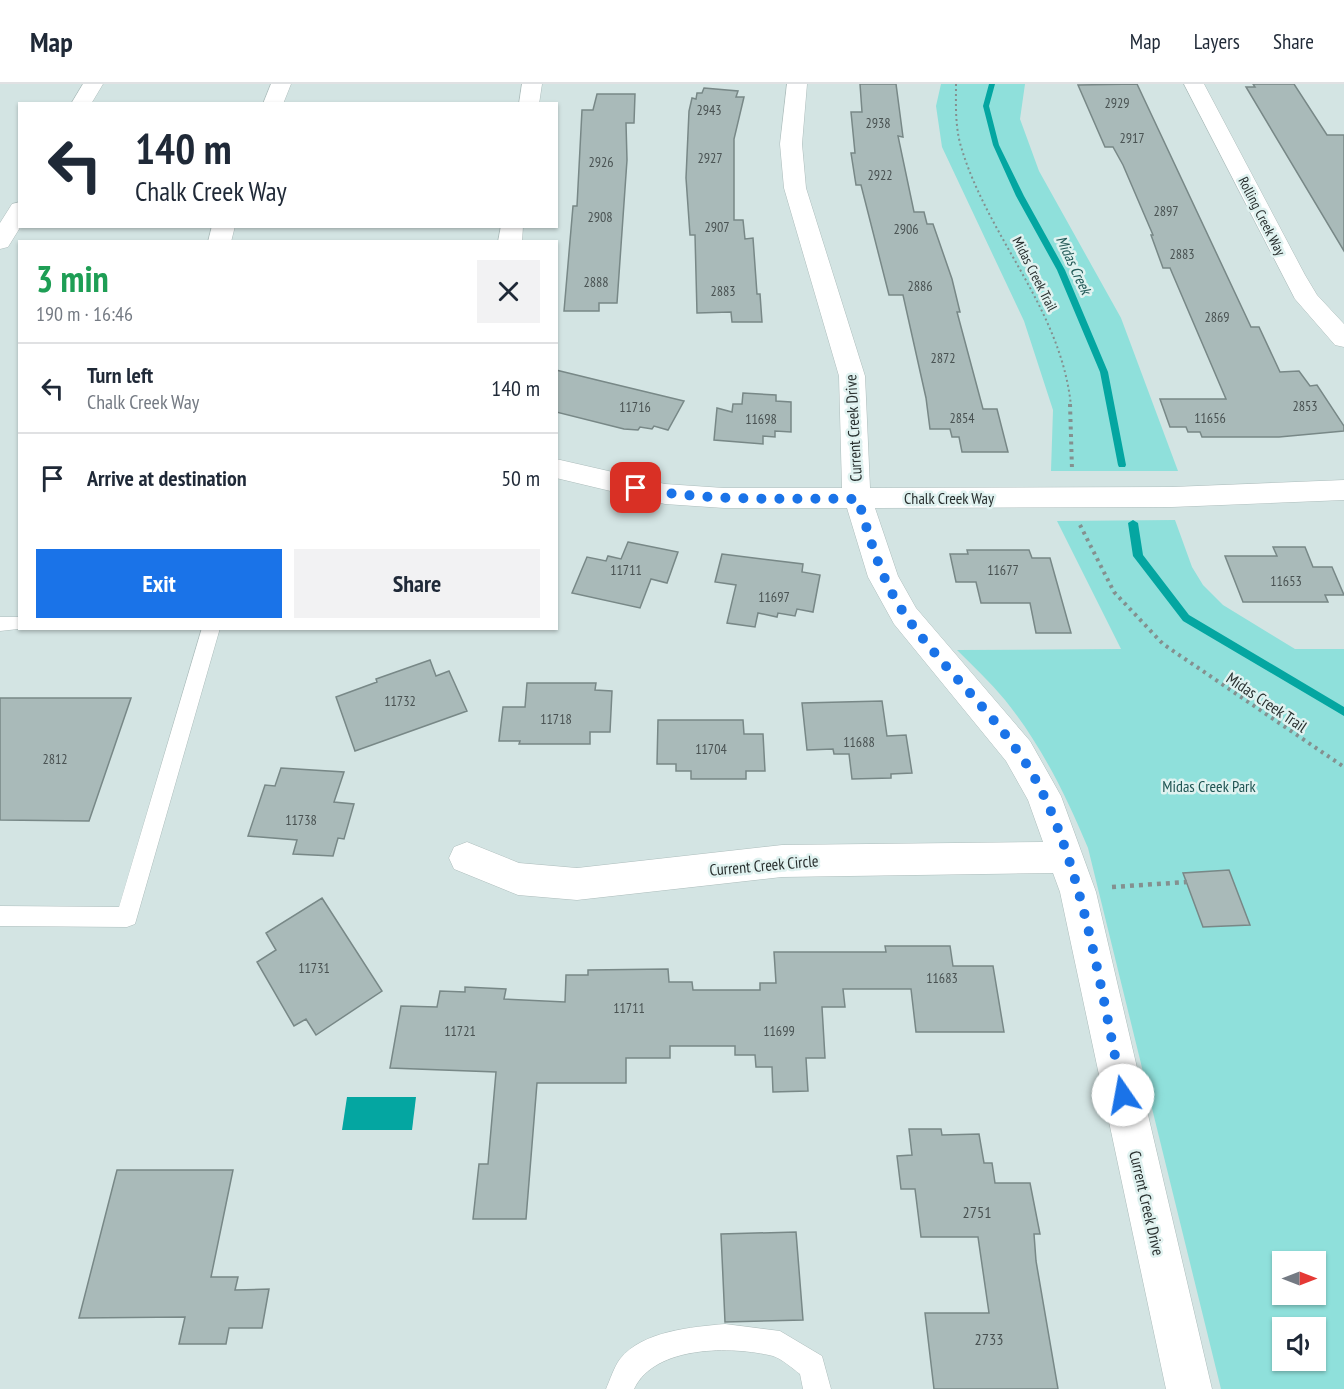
<!DOCTYPE html>
<meta charset="utf-8">
<style>
body{margin:0;font-family:"PT Sans Narrow",sans-serif;background:#f2f2f3;color:#1f2937;height:100vh;display:flex;flex-direction:column;font-size:22px;white-space:nowrap}
*{box-sizing:border-box;margin:0}
p{font-size:20px;color:#747a83}
.icon{flex:none;width:33px;height:33px;fill:none;stroke:currentColor;stroke-width:2;stroke-linecap:round;stroke-linejoin:round}
.map{position:relative;flex:1;overflow:hidden}
.details{position:absolute;left:18px;top:156px;width:540px;height:390px;display:flex;flex-direction:column;background:#fff;border-radius:0px;box-shadow:0 2px 4px #0004}
.details>*{flex:none}
.hud{position:absolute;left:18px;top:18px;width:540px;height:126px;border-radius:0px;box-shadow:0 2px 4px #0004;background:#fff;color:#1f2937;overflow:hidden}
.needle{width:39px;rotate:90deg}
.controls{position:absolute;left:1272px;top:1167px;display:grid;gap:12px}
.controls a{display:grid;place-items:center;width:54px;height:54px;border-radius:0px;background:#fff;box-shadow:0 2px 4px #0004;font-size:30px}
.pin{position:absolute;display:grid;place-items:center;width:51px;height:51px;color:#fff;margin:-26px;border-radius:12px;box-shadow:0 3px 9px #0006}
.me{position:absolute;width:66px;margin:-33px;rotate:348deg;stroke-linejoin:round;filter:drop-shadow(0 0 4px #0008)}
.turn{display:flex;align-items:center;gap:21px;height:126px;padding:0 18px;font-size:27px}
.turn .icon{width:78px;height:78px;stroke-width:2.5}
.turn b{display:block;font-size:42px;line-height:51px}
.round{display:grid;place-items:center;flex:none;width:63px;height:63px;border-radius:0px;background:#f2f2f3}
.head{display:flex;align-items:center;justify-content:space-between;height:102px;padding:0 18px}
h1{font-size:36px;font-weight:700;line-height:45px;color:#1e9e55}
.action{display:flex;gap:12px;margin-top:auto;padding:12px 18px}
.action a{flex:1;height:69px;border-radius:0px;background:#1a73e8;color:#fff;font-size:24px;font-weight:700;line-height:69px;text-align:center}
.action a+a{background:#f2f2f3;color:#1f2937}
ul{padding:0;list-style:none}
li{display:flex;align-items:center;gap:18px;height:90px;padding:0 18px;border-top:2px solid #e0e1e3}
li div{flex:1}
li b{display:block;font-size:22px}
li em{font-style:normal}
header{display:flex;align-items:center;gap:36px;box-sizing:border-box;height:84px;padding:0 30px;background:#fff;border-bottom:2px solid #e0e1e3}
header strong{font-size:28px}
nav{display:flex;gap:33px;margin-inline-start:auto;font-size:21px}
.map>svg:first-child{display:block}
.green{fill:#8fe0db;fill-rule:evenodd}
.water{fill:#04a6a1}
.lines{fill:none;stroke-linecap:round;stroke-linejoin:round}
.stream{fill:#04a6a1;fill-rule:evenodd}
.building{fill:#a9bab9;stroke:#788887;stroke-width:1.5}
.lane-casing{stroke:#adbdbc;stroke-width:1}
.street-casing{stroke:#adbdbc;stroke-width:1}
.secondary-casing{stroke:#adbdbc;stroke-width:1}
.path-far2{stroke:#84908f;stroke-width:2;stroke-dasharray:2 3;stroke-linecap:butt}
.path-far1{stroke:#84908f;stroke-width:4;stroke-dasharray:3 4.5;stroke-linecap:butt}
.path{stroke:#84908f;stroke-width:4.5;stroke-dasharray:4 5;stroke-linecap:butt}
.lane{fill:#fff;fill-rule:evenodd}
.street{fill:#fff;fill-rule:evenodd}
.secondary{fill:#fff;fill-rule:evenodd}
.route{stroke:#1a73e8;stroke-width:10;stroke-dasharray:0 18}
.labels{text-anchor:middle;dominant-baseline:central;stroke-width:5;stroke-linejoin:round;paint-order:stroke}
.number-label{font-size:14px;fill:#495252}
.far-street-label{font-size:14px;fill:#29302f;stroke:#e0f2f0}
.far-water-label{font-size:15px;font-style:italic;fill:#245a58;stroke:#e0f2f0}
.street-label{font-size:16px;fill:#29302f;stroke:#e0f2f0}
.park-label{font-size:16px;fill:#1f5553;stroke:#e0f2f0}
.near-number-label{font-size:16px;fill:#495252}
</style>
<header>
<strong>Map</strong>
<nav><a>Map</a><a>Layers</a><a>Share</a></nav>
</header>
<div class="map">
<svg width="1344" height="1305" viewBox="0 0 1344 1305">
<rect width="100%" height="100%" fill="#d3e4e3"/>
<!-- green -->
<path class="green" d="M941,0h84l-5,35 19,52 82,147 57,153h-127l2,-61 -29,-89 -82,-174 -6,-41z
M1175,436l17,47 11,18 20,20 72,44h49v740h-123l-133,-541c-22,-53 -47,-103 -83,-148 -15,-18 -32,-34 -48,-50l164,-1 -64,-128zM1282,1178h34v32h-34zM1282,1244h34v32h-34z"/>
<!-- water -->
<path class="water" d="M347,1013h69l-4,33h-70z"/>
<g class="lines">
<!-- stream -->
<path class="stream" d="M989,0h6l-6,22 10,39 25,51 41,74 43,102 18,93 -1,2h-6l-1,-2 -18,-93 -43,-102 -41,-74 -23,-51 -10,-39z
M1133,436l5,3 5,32 46,60 155,92v9l-161,-95 -50,-65 -5,-33z"/>
</g>
<!-- building -->
<path class="building" d="M860,0h36l7,53 -5,-1 16,76h10l3,12h6l19,55 8,33h-3l26,97h14l11,43h-46l-3,-15h-7l-2,-8h-20l-4,-31 -23,-103h-14l-28,-110h-5l-5,-32h4l-4,-41h11z
M1137,0l114,243h8l21,45 19,-1 11,15 7,-1 27,41v5l-65,6h-77l-2,-5h-12l-2,-5h-16l-10,-28h66l-56,-131h-7l-12,-33h2l-30,-70 -10,-18h-8l-27,-62z
M1253,0h41l33,51h17v116l-98,-164h9z
M704,4l34,3 -2,6h8l-10,42v81h9l2,19 8,-1 4,56h3l2,28h-30l-1,-10 -34,1 -2,-78h-5l-4,-57 3,-67 3,-13 4,1 1,-6h5z
M597,10h38l-1,29h-8l1,37 -10,143h-18v8h-35l9,-105h4l5,-96h11z
M556,286l45,11 83,20 -16,29 -14,-4 -2,3 -12,-2 -2,3 -14,-1 -68,-17z
M743,309l33,2v6l15,1v30l-16,-1v6l-12,-1v8l-49,-4 3,-32 15,4 1,-8h9z
M628,458l50,10 -11,31 -16,-4 -11,29 -68,-15 15,-36 19,4 2,-5 13,3z
M1273,463h32l8,20h19l12,28h-19l3,7h-85l-18,-46h52z
M967,466h62l3,8h18l21,75h-35l-6,-30h-49l-5,-21h-20l-6,-28h18z
M722,470l81,10 -1,8 18,3 -7,37 -16,-3 -2,7 -17,-3 -1,4 -19,-4 -3,14 -28,-4 9,-38 -21,-3z
M430,576l6,16 13,-5 18,40 -112,40 -19,-54 41,-15 -1,-3z
M527,599h69l-1,7 17,1 -2,41h-20v12h-71l1,-3h-21l4,-34h22z
M0,614h131l-42,123 -89,-1z
M882,617l5,35 19,-1 6,38 -21,1v4l-39,1 -3,-25h-15l-1,-5 -26,1 -5,-47z
M658,636h85l1,14h19l2,37h-19v8h-55v-8h-15v-7h-19z
M281,684l63,4 -10,30 20,2 -10,35 -6,-1 -5,18 -40,-2 4,-14 -49,-4 17,-51 10,1z
M1229,786l21,55 -47,2 -20,-54z
M322,814l60,93 -66,44 -10,-16 -12,7 -37,-64 19,-12 -10,-17z
M885,862h65l3,20h40l11,66h-88l-5,-43h-68l2,18h-23l3,51h-19l2,33 -35,1 -1,-25h-16l-1,-12h-20v-9h-65v12h-44v25h-89l-11,136h-53l6,-55h9l8,-92 -106,-4 11,-62 36,1 3,-16 25,1v-5l41,2 -2,10 61,3 1,-27h22v-5l80,-1 1,13h23l1,8h67v-7h16l-2,-31h112z
M909,1045h32l1,6 37,-1 5,29h8l3,20h35l10,51h-6l2,27 22,128h-124l-9,-76h64l-11,-76h-57l-6,-48h-14l-4,-33 15,-1z
M117,1086h116l-22,107h27l-3,13 34,-1 -7,39h-33l-3,16h-47l6,-27 -106,1z
M796,1148l7,88 -78,2 -4,-88z"/>
<g class="lines">
<!-- lane casing -->
<g class="lane-casing">
<path id="lane" d="M0,533h20v11h7l-27,3z
M202,544h18l-85,296 -8,3 -127,-1v-20l119,1z
M725,1240l55,7 42,25 9,33h-28l-3,-15c-8,-6 -18,-15 -27,-18 -41,-10 -118,-11 -139,33h-28c4,-9 8,-22 14,-30 22,-28 72,-32 105,-35z"/>
</g>
<!-- street casing -->
<g class="street-casing">
<path id="street" d="M271,0h20l-8,20h-20z
M522,0h20l-3,20h-20z
M787,0h20l-5,60 4,44 59,188 5,112 302,-1 172,-7v20l-172,7 -297,1 23,68 18,32 114,133 31,55 35,96 116,497h-46l-106,-497 -7,-19 -271,4 -205,23 -59,-5 -64,-26 -5,-11 5,-11 13,-5 52,21 58,5 205,-23 261,-3 -15,-42 -22,-39 -112,-137 -26,-47 -21,-69h-123l-59,-4 -109,-26v-19l109,25 59,4h118l-3,-112 -55,-188 -4,-44z
M1184,0h20l101,191 12,20 27,29v23l-9,-2 -40,-46z
M212,142h23l-4,16h-23z
M501,142h22l-1,16h-24z"/>
</g>
<!-- secondary casing -->
<g class="secondary-casing">
<path id="secondary" d="M83,0h20l-12,20h-20z
M20,118l1,24 -13,21 -8,2v-26l12,-19z"/>
</g>
<!-- path-far2 -->
<path class="path-far2" d="M956,0c0,20 -1,39 4,59 26,93 101,164 111,263"/>
<!-- path-far1 -->
<path class="path-far1" d="M1070,320l2,65
M1080,441l34,67 49,52 181,123"/>
<!-- path -->
<path class="path" d="M1112,803l75,-5"/>
<!-- lane -->
<use href="#lane" class="lane"/>
<!-- street -->
<use href="#street" class="street"/>
<!-- secondary -->
<use href="#secondary" class="secondary"/>
</g>
<g class="lines">
<!-- route -->
<path class="route" d="M636,404c73,14 148,10 222,11 12,40 23,82 48,117 43,62 106,111 138,180 41,86 59,205 79,299"/>
</g>
<g class="labels">
<!-- number labels -->
<g class="number-label">
<text x="1117" y="19">2929</text>
<text x="709" y="26">2943</text>
<text x="878" y="39">2938</text>
<text x="1132" y="54">2917</text>
<text x="710" y="74">2927</text>
<text x="601" y="78">2926</text>
<text x="880" y="91">2922</text>
<text x="1166" y="127">2897</text>
<text x="600" y="133">2908</text>
<text x="717" y="143">2907</text>
<text x="906" y="145">2906</text>
<text x="1182" y="170">2883</text>
<text x="596" y="198">2888</text>
<text x="920" y="202">2886</text>
<text x="723" y="207">2883</text>
<text x="1217" y="233">2869</text>
<text x="943" y="274">2872</text>
<text x="1305" y="322">2853</text>
<text x="635" y="323">11716</text>
<text x="962" y="334">2854</text>
<text x="1210" y="334">11656</text>
<text x="761" y="335">11698</text>
<text x="626" y="486">11711</text>
<text x="1003" y="486">11677</text>
<text x="1286" y="497">11653</text>
<text x="774" y="513">11697</text>
<text x="400" y="617">11732</text>
<text x="556" y="635">11718</text>
<text x="859" y="658">11688</text>
<text x="711" y="665">11704</text>
<text x="55" y="675">2812</text>
<text x="301" y="736">11738</text>
<text x="314" y="884">11731</text>
<text x="942" y="894">11683</text>
<text x="629" y="924">11711</text>
<text x="460" y="947">11721</text>
<text x="779" y="947">11699</text>
</g>
<!-- far-street labels -->
<g class="far-street-label">
<text transform="translate(1262 132) rotate(63)">Rolling Creek Way</text>
<text transform="translate(1035 190) rotate(63)">Midas Creek Trail</text>
</g>
<!-- far-water labels -->
<g class="far-water-label">
<text transform="translate(1074 181) rotate(65)">Midas Creek</text>
</g>
<!-- street labels -->
<g class="street-label">
<text transform="translate(853 344) rotate(-93)">Current Creek Drive</text>
<text x="949" y="414">Chalk Creek Way</text>
<text transform="translate(1267 618) rotate(34)">Midas Creek Trail</text>
<text transform="translate(764 781) rotate(-5)">Current Creek Circle</text>
<text transform="translate(1147 1119) rotate(77)">Current Creek Drive</text>
</g>
<!-- park labels -->
<g class="park-label">
<text x="1209" y="702">Midas Creek Park</text>
</g>
<!-- near-number labels -->
<g class="near-number-label">
<text x="977" y="1128">2751</text>
<text x="989" y="1255">2733</text>
</g>
</g>
</svg>
<div class="controls">
<a><svg class="needle" viewBox="-14 -14 28 28"><path d="M0-13l5 13h-10z" fill="#e53935"/><path d="M0 13l5-13h-10z" fill="#747a83"/></svg></a>
<a><svg class="icon" aria-label="sound" viewBox="0 0 24 24"><path d="M4 9h4l5-4v14l-5-4H4zM17 9q2 3 0 6"/></svg></a>
</div>
<div class="pin" style="left:636px;top:404px;background:#d93025"><svg class="icon" aria-label="arrive" viewBox="0 0 24 24"><path d="M6 21V4h12l-3 4 3 4H6"/></svg></div>
<svg class="me" style="left:1123px;top:1011px" viewBox="-20 -20 40 40"><circle r="19" fill="#fff"/><path d="M0-13L10 11 0 6-10 11z" fill="#1a73e8"/></svg>
<div class="hud">
<div class="turn"><svg class="icon" aria-label="left" viewBox="0 0 24 24"><path d="M17 20v-9H6M10 6l-5 5 5 5"/></svg><div><b>140 m</b>Chalk Creek Way</div></div>
</div>
<section class="details">
<div class="head"><div><h1>3 min</h1><p>190 m · 16:46</p></div><a class="round"><svg class="icon" aria-label="close" viewBox="0 0 24 24"><path d="M6 6l12 12M18 6L6 18"/></svg></a></div>
<ul>
<li><svg class="icon" aria-label="left" viewBox="0 0 24 24"><path d="M17 20v-9H6M10 6l-5 5 5 5"/></svg><div><b>Turn left</b><p>Chalk Creek Way</p></div><em>140 m</em></li>
<li><svg class="icon" aria-label="arrive" viewBox="0 0 24 24"><path d="M6 21V4h12l-3 4 3 4H6"/></svg><div><b>Arrive at destination</b></div><em>50 m</em></li>
</ul>
<div class="action"><a>Exit</a><a>Share</a></div>
</section>
</div>
